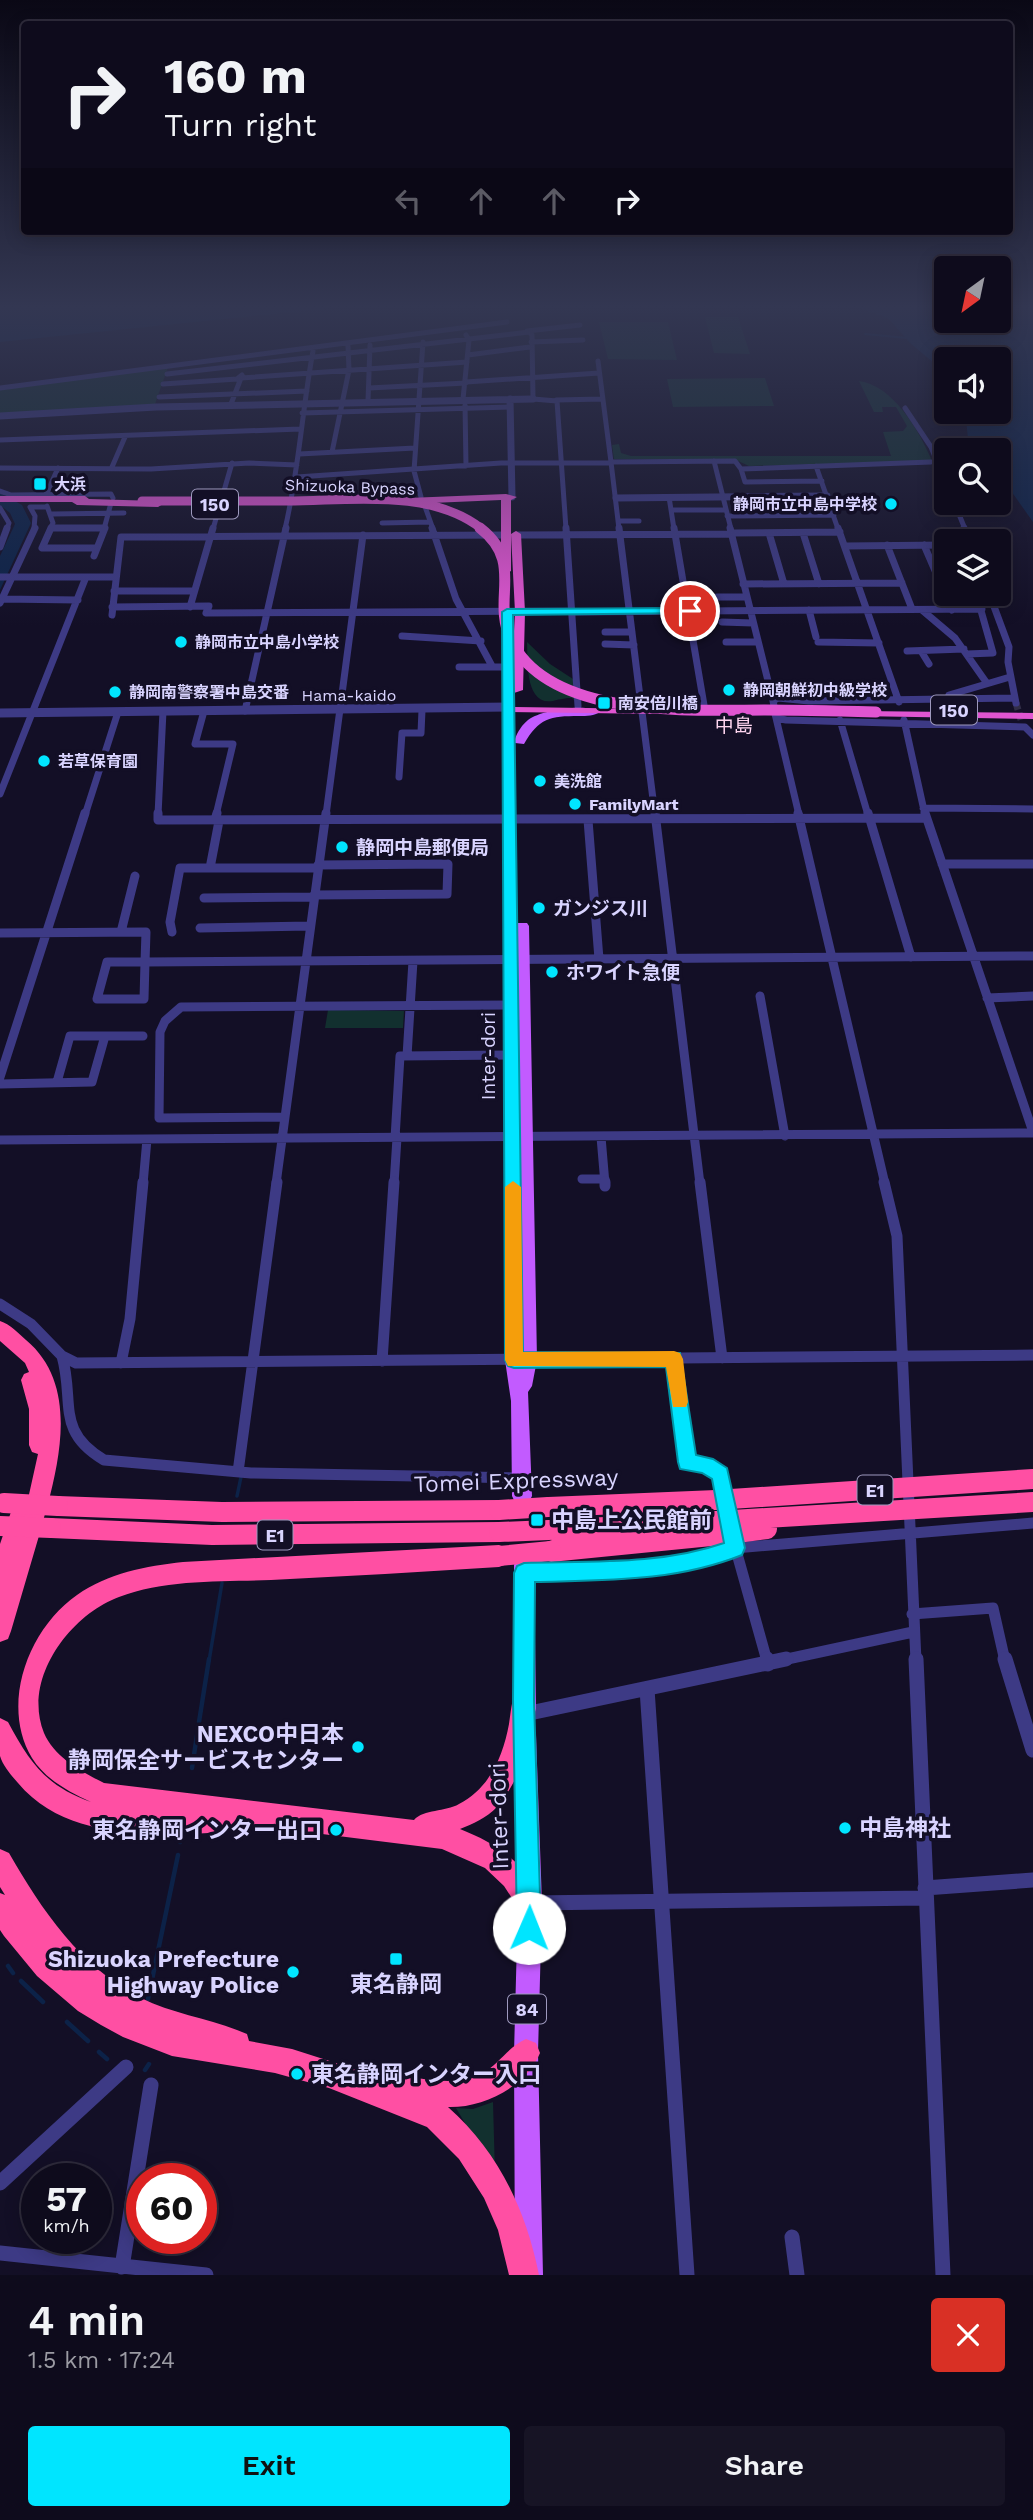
<!DOCTYPE html>
<meta charset="utf-8">
<style>
body{margin:0;font-family:"Work Sans","Noto Sans JP",sans-serif;background:#171425;color:#f1f3f6;height:100vh;display:flex;flex-direction:column;font-size:26px;white-space:nowrap}
*{box-sizing:border-box;margin:0}
p{font-size:23px;color:#9b9ba3}
.icon{flex:none;width:38px;height:38px;fill:none;stroke:currentColor;stroke-width:2;stroke-linecap:round;stroke-linejoin:round}
.map{position:relative;height:2275px;overflow:hidden}
.side{display:flex;flex-direction:column;background:#0e0b1c;flex:1}
.side>*{flex:none}
.hud{position:absolute;left:21px;top:21px;width:992px;height:214px;border-radius:7px;box-shadow:0 4px 18px #0003,0 0 0 2px #2e2b3b;background:#0e0b1c;color:#f1f3f6;overflow:hidden}
.needle{width:46px;rotate:213deg}
.tools{position:absolute;left:934px;top:256px;display:grid;gap:14px}
.tools a{display:grid;place-items:center;width:77px;height:77px;border-radius:7px;background:#0e0b1c;box-shadow:0 4px 18px #0003,0 0 0 2px #2e2b3b;font-size:35px}
.speed{position:absolute;left:21px;top:2163px;display:flex;gap:14px;font-size:35px;font-weight:700;text-align:center}
.speed>*{display:grid;place-content:center;width:91px;height:91px;border-radius:50%;background:#0e0b1c;box-shadow:0 4px 18px #0003,0 0 0 2px #2e2b3b;line-height:1}
.speed small{font-size:18px;font-weight:400}
.speed .limit{border:10px solid #d22;background:#fff;color:#111}
.pin{position:absolute;display:grid;place-items:center;width:60px;height:60px;color:#fff;margin:-30px;border:4px solid #fff;border-radius:50%;box-shadow:0 2px 7px #0007}
.me{position:absolute;width:77px;margin:-38px;rotate:1deg;stroke-linejoin:round;filter:drop-shadow(0 0 5px #0008)}
.turn{display:flex;align-items:center;gap:24px;height:147px;padding:0 28px;font-size:32px}
.turn .icon{width:91px;height:91px;stroke-width:2.5}
.turn b{display:block;font-size:49px;line-height:60px}
.lanes{display:flex;align-items:center;height:66px;padding:0 28px;background:#0003;justify-content:center;gap:35px;direction:ltr}
.lanes .off{opacity:.35}
.round{display:grid;place-items:center;flex:none;width:74px;height:74px;border-radius:7px;background:#171425}
.headline{display:flex;align-items:center;justify-content:space-between;height:119px;padding:0 28px}
h1{font-size:42px;font-weight:600;line-height:52px}
.action{display:flex;gap:14px;margin-top:auto;padding:14px 28px}
.action a{flex:1;height:80px;border-radius:7px;background:#00e5ff;color:#111;font-size:28px;font-weight:600;line-height:80px;text-align:center}
.action a+a{background:#171425;color:#f1f3f6}
.map>svg:first-child{display:block}
.green{fill:#12302f}
.water{fill:#0c2248}
.lines{fill:none;stroke-linecap:round;stroke-linejoin:round}
.stream-far2{stroke:#0c2248;stroke-width:2}
.stream-far1{stroke:#0c2248;stroke-width:3.5}
.stream{stroke:#0c2248;stroke-width:4.5}
.minor-tunnel{stroke:#312d47;stroke-width:7;stroke-dasharray:7 3.5;stroke-linecap:butt}
.minor-far4{stroke:#3d3a85;stroke-width:5}
.minor-far3{stroke:#3d3a85;stroke-width:7}
.minor-far2{stroke:#3d3a85;stroke-width:9}
.minor-far1{stroke:#3d3a85;stroke-width:11}
.minor{stroke:#3d3a85;stroke-width:15}
.tertiary-far1{stroke:#3d3a85;stroke-width:7}
.tertiary{stroke:#3d3a85;stroke-width:9}
.primary{fill:#c25bff;fill-rule:evenodd}
.trunk{fill:#e055d1;fill-rule:evenodd}
.motorway{fill:#ff4fa3;fill-rule:evenodd}
.trunk-bridge-far1{stroke:#e055d1;stroke-width:9}
.trunk-bridge{stroke:#e055d1;stroke-width:11}
.motorway-bridge{stroke:#ff4fa3;stroke-width:20}
.route{fill:#00e5ff;stroke:#0095a6;stroke-width:2}
.slow{fill:#f59e0b}
.poi-dot{fill:#00e5ff;stroke:#130f26;stroke-width:2.5}
.labels{text-anchor:middle;dominant-baseline:central;stroke-width:7;stroke-linejoin:round;paint-order:stroke}
.far-poi-label{font-size:16px;font-weight:bold;fill:#d9d4ff;stroke:#130f26;text-anchor:start}
.far-street-label{font-size:16px;fill:#d9d4ff;stroke:#130f26}
.shield{fill:#130f26;stroke:#9e99be;stroke-width:2}
.shield-label{font-size:18px;font-weight:bold;fill:#d9d4ff}
.far-quarter-label{font-size:19px;fill:#ffd6f0;stroke:#130f26}
.poi-label{font-size:19px;font-weight:bold;fill:#d9d4ff;stroke:#130f26;text-anchor:start}
.street-label{font-size:19px;fill:#d9d4ff;stroke:#130f26}
.near-street-label{font-size:23px;fill:#d9d4ff;stroke:#130f26}
.near-poi-label{font-size:23px;font-weight:bold;fill:#d9d4ff;stroke:#130f26;text-anchor:start}
</style>
<div class="map">
<svg width="1033" height="2275" viewBox="0 0 1033 2275">
<rect width="100%" height="100%" fill="#130f26"/>
<!-- green -->
<path class="green" d="M705,317h33l12,37 -36,-1z
M599,322h69l9,38 -69,-1z
M168,367l-13,37 -155,11v-27z
M765,378l9,28 -101,1 -6,-28z
M859,381c34,4 61,51 73,80l-183,5 -15,-7h-120l-2,-14 7,-1 2,9 10,3h260l-8,-24 20,-1 4,-5 -11,-19h-14l1,5h-9z
M527,642l23,22 23,15 2,22 -3,-3c-8,0 -15,2 -19,3 -29,5 -25,-42 -26,-59z
M328,1010l76,1 -1,17h-78z
M493,2102l2,72 -39,-66 17,1z"/>
<!-- water -->
<path class="water" d="M0,307h342l-342,35z
M856,307h91v13h52v-13h34v215l-34,-48v-24l-30,-1 -3,-30 -7,-8h40v-52h-52v40l-7,-31 -30,-25 -22,-25z
M0,493l22,12 9,18 -31,67v-34l15,-32 -5,-11 -10,-8z"/>
<g class="lines">
<!-- stream-far2 -->
<path class="stream-far2" d="M865,334l42,4"/>
<!-- stream-far1 -->
<path class="stream-far1" d="M237,1496l4,-19
M209,1661l13,-78"/>
<!-- stream -->
<path class="stream" d="M199,1722l10,-63
M192,1768l5,-33
M180,1842l1,-5
M8,1966l5,7
M21,1981l22,21
M148,1999l30,-144
M67,2022l21,19
M99,2052l8,7
M145,2070l4,-6"/>
<!-- minor-tunnel -->
<path class="minor-tunnel" d="M1016,703l6,20"/>
<!-- minor-far4 -->
<path class="minor-far4" d="M527,331l53,-6
M531,342l52,-2
M468,355l62,-8
M598,361l13,101 124,-1 6,8 190,-7
M167,374l362,-42 3,3 1,64 24,2 9,128
M466,382l133,-9
M163,384l74,-5 5,-4
M0,388l507,-66
M369,388l97,-5
M159,397l148,-6
M463,399l6,-59 -3,-5
M556,400l47,-1
M368,401l2,-56
M231,404l10,-26 226,-16
M465,405l1,61
M905,408l26,39 16,39
M302,413l208,-6
M0,440l300,-11
M332,452l17,-82 -1,-24
M299,454l116,-6
M714,461l17,68
M611,462l8,67
M816,466l22,63
M112,467l13,-30
M0,468l151,1 98,-6 48,2
M741,469l4,13 77,-1
M297,477l204,-14h110
M0,491l11,4 100,-1 2,4
M46,495l12,-27
M421,497l-7,-26 9,-129
M669,497l5,32
M423,501l10,28
M954,502l11,27
M47,506l6,17 -3,6
M0,508l9,15 -2,6
M672,510h53
M52,514l72,-1
M727,516l107,-1
M619,521h20
M382,523l48,-1
M51,528h54
M34,529l1,-13 -5,-9h17
M104,529l7,-26
M213,529l19,-66
M285,529c14,-59 17,-119 28,-178"/>
<!-- minor-far3 -->
<path class="minor-far3" d="M51,528l-9,20h55
M51,528h54
M432,528l24,71 36,67
M566,528l12,178
M619,528l22,177
M674,528l30,177
M730,528l43,173
M838,528l61,174
M964,528l5,13
M731,533l109,-1
M769,533l15,51
M803,533l16,51
M516,535l215,-1
M887,545l25,64
M924,545l28,65
M845,546l102,-1
M0,547l7,-19
M94,556l11,-28
M0,577h116
M743,584l159,-1
M114,591h80
M989,593l20,54 -1,15 8,41
M717,597h29
M2,599l76,1
M0,603l35,-75
M112,607l97,-1 -3,7 365,-2
M190,607l23,-79
M809,610l7,27
M922,610l33,28 31,44
M571,612l411,-3
M112,615l9,-78 386,-2
M722,622l31,1
M605,632h27
M402,636l79,5
M726,642h31
M818,642l61,1
M605,644l29,1
M907,651l57,-2
M921,651l8,13
M967,654l26,-1 -17,-60
M459,667h48
M949,695l61,-18
M774,706l-1,-5 5,-3 31,3 206,-3
M204,711l-9,33h38l-17,71
M245,711l41,-183
M642,712l13,103
M775,714l1,4 10,2 239,7 8,8
M776,718l23,97
M840,720l28,95
M904,720l21,95
M399,777l3,-44h19l1,-23
M0,794l86,-217
M923,808l110,1
M85,815l33,-103
M158,815l5,-104
M326,815l37,-280"/>
<!-- minor-far2 -->
<path class="minor-far2" d="M158,813v7l768,-2
M655,813l45,371
M798,813l87,371
M868,813l43,144
M925,813l108,319
M215,820l2,-7
M588,820l11,139
M942,864h91
M210,868l9,-47
M314,895l133,-1 1,-30 -130,1
M204,898l109,-1
M200,928l109,-2
M121,932l14,-56
M172,932l-2,-10 10,-54h138
M0,933l146,-1 -1,30
M107,962h38l-1,37h-47z
M145,962l888,-6
M760,996l25,140
M987,998l46,-2
M407,1056l6,-95
M0,1077l85,-264
M57,1082l13,-46h73
M0,1084l92,-2 13,-46
M284,1117l-125,1 1,-86 5,-11 16,-14 331,-2
M601,1137l4,47
M395,1138l5,-82 112,-1
M0,1140l1033,-7
M582,1179h23
M143,1184l4,-45
M276,1184l50,-371
M394,1184l3,-46"/>
<!-- minor-far1 -->
<path class="minor-far1" d="M605,1182v4
M700,1182l22,176
M884,1182l13,54 19,425
M0,1304l31,20 31,32 14,7 957,-8
M62,1356c13,46 -7,75 42,104l147,13 271,5
M674,1359l13,103 19,3 14,9 5,27
M382,1361l12,-179
M121,1363l9,-44 13,-137
M238,1472l39,-290
M734,1543l33,118
M524,1573l107,-4 53,-7 51,-14 298,-25
M912,1614l81,-6 12,53
M778,1661l135,-29"/>
<!-- minor -->
<path class="minor" d="M767,1659l1,5
M916,1659l27,616
M1005,1659l28,91
M647,1689l40,586
M525,1714l261,-55
M925,1888l108,-8
M531,1903l395,-5
M0,2183l126,-116
M792,2237l5,38
M0,2253l206,22
M122,2267l29,-182"/>
<!-- tertiary-far1 -->
<path class="tertiary-far1" d="M510,399l2,98
M0,416l156,-9 377,-8
M616,498l211,-2"/>
<!-- tertiary -->
<path class="tertiary" d="M0,713l509,-6"/>
<!-- primary -->
<path class="primary" d="M509,707l6,3v29c3,-8 7,-14 13,-19 13,-10 59,-17 72,-8 -6,4 -13,4 -21,4 -29,0 -40,2 -55,28l-9,-1 2,180h10l2,3 8,434 -5,26 -4,6 4,104 -3,6 -7,3 -7,-3 -3,-6 -1,-95 -6,-41 -2,-650z
M524,1555l7,3 3,7 2,144 -3,8 -8,3 -8,-3 -3,-8v-144l3,-7z
M525,1724l8,3 3,8 6,168 -4,150 5,222h-28l-1,-222 4,-150 -4,-168 3,-8z"/>
<!-- trunk -->
<path class="trunk" d="M506,494l11,3 -6,3v71l-5,3 -5,-3v-71l-93,4 -5,-3 5,-3z
M0,496h85l4,3 69,2 5,3 -5,3 -81,-2 -5,-3h-72z
M516,531l5,3 4,78 -2,78 -9,3 1,14 141,2 4,1v4l-155,-2 -3,-87 5,-3 5,3 1,25 2,-38 -4,-78z
M861,711l172,2v6l-176,-3 -2,-2z"/>
<!-- motorway -->
<path class="motorway" d="M0,1321c10,3 18,12 26,19 49,41 36,110 22,164l2,-5 8,-3 164,6 277,-2 8,3 3,7 -3,7 -8,3 -277,2 -164,-6 -8,-3 -3,-6 -4,14 8,-3 161,7 287,-3 8,3 3,7 -3,7 -8,3 -287,3 -161,-7 -8,-3 -2,-6 -30,102 -3,8 -8,3v-98l12,-35 8,-3 6,2 12,-54 -6,-2 -3,-7v-36l-8,-29 3,-6 5,-2 -4,-9 -25,-22z
M716,1490l8,3 3,7 -3,7 -8,3 -168,7 -8,-3 -3,-7 3,-7 8,-3z
M716,1511l8,3 3,7 -2,5 5,2 3,7 -3,7 -8,3 -171,17 -8,-3 -3,-8 3,-8 9,-3 -11,-3 -3,-7 3,-7 8,-3z
M499,1545l8,3 3,8 -3,8 -8,3c-76,5 -152,9 -228,13 -50,2 -105,-1 -152,17 -49,18 -97,82 -75,136 10,24 38,39 60,50l310,37c10,-11 31,-8 45,-16 31,-16 44,-48 50,-80 2,-12 2,-22 7,-32l8,-4 8,4c13,29 -15,93 -35,115 -11,11 -24,17 -37,22 38,15 67,35 83,74l-4,9 -9,4 -9,-4 -17,-26 -19,-18 -43,-19 -209,-26 -2,5c-19,8 -44,5 -65,5 -54,1 -111,-6 -148,-50 -7,-8 -15,-17 -18,-27 0,-11 0,-26 0,-38l8,4c22,41 38,64 83,80 -22,-10 -46,-23 -59,-44 -32,-53 -4,-129 45,-163 31,-22 69,-29 106,-33z
M0,1849l9,4c32,56 72,115 132,145 30,15 65,20 96,32l10,4 2,7 43,8 75,24 7,-3c31,5 80,20 109,3 16,-9 26,-27 43,-34l10,4 4,10c-14,34 -57,55 -92,54 50,44 78,103 91,168h-30l-11,-45 -14,-32 -25,-39 -32,-32 -98,-39 -54,-15 -103,-17 -49,-19 -22,-12 -23,-14 -41,-35 -33,-40 -4,-6v-37l5,2 -5,-8z"/>
<!-- trunk-bridge-far1 -->
<path class="trunk-bridge-far1" d="M142,501c49,0 97,0 146,0 62,0 142,-13 194,28"/>
<!-- trunk-bridge -->
<path class="trunk-bridge" d="M480,528c45,35 11,70 31,112 38,79 180,70 254,70 37,0 74,1 111,2"/>
<!-- motorway-bridge -->
<path class="motorway-bridge" d="M716,1500l317,-21
M4,1503l54,3
M499,1510l49,-3
M716,1521l317,-19
M0,1526l51,2
M499,1532l50,-2
M722,1535l45,-6
M499,1556l52,-5"/>
</g>
<!-- sky -->
<linearGradient id="sky" x2="0" y2="1"><stop stop-color="#0a0815"/><stop offset="0.49" stop-color="#333752"/><stop offset="1" stop-color="#333752" stop-opacity="0"/></linearGradient>
<rect width="1033" height="626" fill="url(#sky)"/>
<!-- route -->
<path class="route" d="M690,608l4,1v4l-181,2 10,737 157,1 16,102 17,4 14,9 18,80 -3,7c-67,27 -137,25 -207,27l-1,118 7,228 -3,8 -9,4 -8,-4 -4,-8 -4,-228 1,-127 3,-7 7,-3c66,-2 137,2 200,-20l-12,-64 -10,-6 -22,-4 -2,-7 -12,-95 -152,1 -6,-2 -3,-6 -3,-748 5,-3z"/>
<!-- slow -->
<path class="slow" d="M513,1181l8,6 2,165 151,-1 6,2 3,6 5,43 -2,5h-13l-7,-40 -158,-1 -3,-6v-173z"/>
<!-- markers -->
<g class="poi-dot">
<rect x="33" y="477" width="14" height="14" rx="3.5"/>
<circle cx="891" cy="504" r="7"/>
<circle cx="181" cy="642" r="7"/>
<circle cx="729" cy="690" r="7"/>
<circle cx="115" cy="692" r="7"/>
<rect x="597" y="696" width="14" height="14" rx="3.5"/>
<circle cx="44" cy="761" r="7"/>
<circle cx="540" cy="781" r="7"/>
<circle cx="575" cy="804" r="7"/>
<circle cx="342" cy="847" r="7"/>
<circle cx="539" cy="908" r="7"/>
<circle cx="552" cy="972" r="7"/>
<rect x="530" y="1513" width="14" height="14" rx="3.5"/>
<circle cx="358" cy="1747" r="7"/>
<circle cx="845" cy="1828" r="7"/>
<circle cx="336" cy="1830" r="7"/>
<rect x="389" y="1952" width="14" height="14" rx="3.5"/>
<circle cx="293" cy="1972" r="7"/>
<circle cx="297" cy="2074" r="7"/>
</g>
<g class="labels">
<!-- far-poi labels -->
<g class="far-poi-label">
<text x="54" y="484">大浜</text>
<text x="877" y="504" text-anchor="end">静岡市立中島中学校</text>
<text x="195" y="642">静岡市立中島小学校</text>
<text x="743" y="690">静岡朝鮮初中級学校</text>
<text x="129" y="692">静岡南警察署中島交番</text>
<text x="618" y="703">南安倍川橋</text>
<text x="58" y="761">若草保育園</text>
<text x="554" y="781">美洗館</text>
<text x="589" y="804">FamilyMart</text>
</g>
<!-- far-street labels -->
<g class="far-street-label">
<text transform="translate(350 487) rotate(2)">Shizuoka Bypass</text>
<text x="349" y="695">Hama-kaido</text>
</g>
<!-- shield labels -->
<g class="shield">
<rect x="192" y="489.5" width="46" height="29" rx="5"/>
<rect x="931" y="695.5" width="46" height="29" rx="5"/>
<rect x="857.5" y="1475.5" width="35" height="29" rx="5"/>
<rect x="257.5" y="1520.5" width="35" height="29" rx="5"/>
<rect x="508" y="1994.5" width="38" height="29" rx="5"/>
</g>
<g class="shield-label">
<text x="215" y="504">150</text>
<text x="954" y="710">150</text>
<text x="875" y="1490">E1</text>
<text x="275" y="1535">E1</text>
<text x="527" y="2009">84</text>
</g>
<!-- far-quarter labels -->
<g class="far-quarter-label">
<text x="734" y="725">中島</text>
</g>
<!-- poi labels -->
<g class="poi-label">
<text x="356" y="847">静岡中島郵便局</text>
<text x="553" y="908">ガンジス川</text>
<text x="566" y="972">ホワイト急便</text>
</g>
<!-- street labels -->
<g class="street-label">
<text transform="translate(488 1056) rotate(-90)">Inter-dori</text>
</g>
<!-- near-street labels -->
<g class="near-street-label">
<text transform="translate(516 1481) rotate(-2)">Tomei Expressway</text>
<text transform="translate(499 1816) rotate(-92)">Inter-dori</text>
</g>
<!-- near-poi labels -->
<g class="near-poi-label">
<text x="551" y="1520">中島上公民館前</text>
<text x="344" y="1734" text-anchor="end">NEXCO中日本<tspan x="344" dy="26">静岡保全サービスセンター</tspan></text>
<text x="859" y="1828">中島神社</text>
<text x="322" y="1830" text-anchor="end">東名静岡インター出口</text>
<text x="279" y="1959" text-anchor="end">Shizuoka Prefecture<tspan x="279" dy="26">Highway Police</tspan></text>
<text x="396" y="1984" text-anchor="middle">東名静岡</text>
<text x="311" y="2074">東名静岡インター入口</text>
</g>
</g>
</svg>
<div class="tools">
<a><svg class="needle" viewBox="-14 -14 28 28"><path d="M0-13l5 13h-10z" fill="#e53935"/><path d="M0 13l5-13h-10z" fill="#9b9ba3"/></svg></a>
<a><svg class="icon" aria-label="sound" viewBox="0 0 24 24"><path d="M4 9h4l5-4v14l-5-4H4zM17 9q2 3 0 6"/></svg></a>
<a><svg class="icon" aria-label="search" viewBox="0 0 24 24"><circle cx="10" cy="10" r="6"/><path d="M15 15l6 6"/></svg></a>
<a><svg class="icon" aria-label="layers" viewBox="0 0 24 24"><path d="M12 4l9 5-9 5-9-5zM3 14l9 5 9-5"/></svg></a>
</div>
<div class="speed"><div>57<small>km/h</small></div><div class="limit">60</div></div>
<div class="pin" style="left:690px;top:611px;background:#d93025"><svg class="icon" aria-label="arrive" viewBox="0 0 24 24"><path d="M6 21V4h12l-3 4 3 4H6"/></svg></div>
<svg class="me" style="left:529px;top:1928px" viewBox="-20 -20 40 40"><circle r="19" fill="#fff"/><path d="M0-13L10 11 0 6-10 11z" fill="#00e5ff"/></svg>
<div class="hud">
<div class="turn"><svg class="icon" aria-label="right" viewBox="0 0 24 24"><path d="M7 20v-9h11M14 6l5 5-5 5"/></svg><div><b>160 m</b>Turn right</div></div>
<div class="lanes"><svg class="icon off" aria-label="left" viewBox="0 0 24 24"><path d="M17 20v-9H6M10 6l-5 5 5 5"/></svg><svg class="icon off" aria-label="ahead" viewBox="0 0 24 24"><path d="M12 20V5M6 11l6-6 6 6"/></svg><svg class="icon off" aria-label="ahead" viewBox="0 0 24 24"><path d="M12 20V5M6 11l6-6 6 6"/></svg><svg class="icon" aria-label="right" viewBox="0 0 24 24"><path d="M7 20v-9h11M14 6l5 5-5 5"/></svg></div>
</div>
</div>
<section class="side">
<div class="headline"><div><h1>4 min</h1><p>1.5 km · 17:24</p></div><a class="round" style="background:#d93025;color:#fff"><svg class="icon" aria-label="close" viewBox="0 0 24 24"><path d="M6 6l12 12M18 6L6 18"/></svg></a></div>
<div class="action"><a>Exit</a><a>Share</a></div>
</section>
